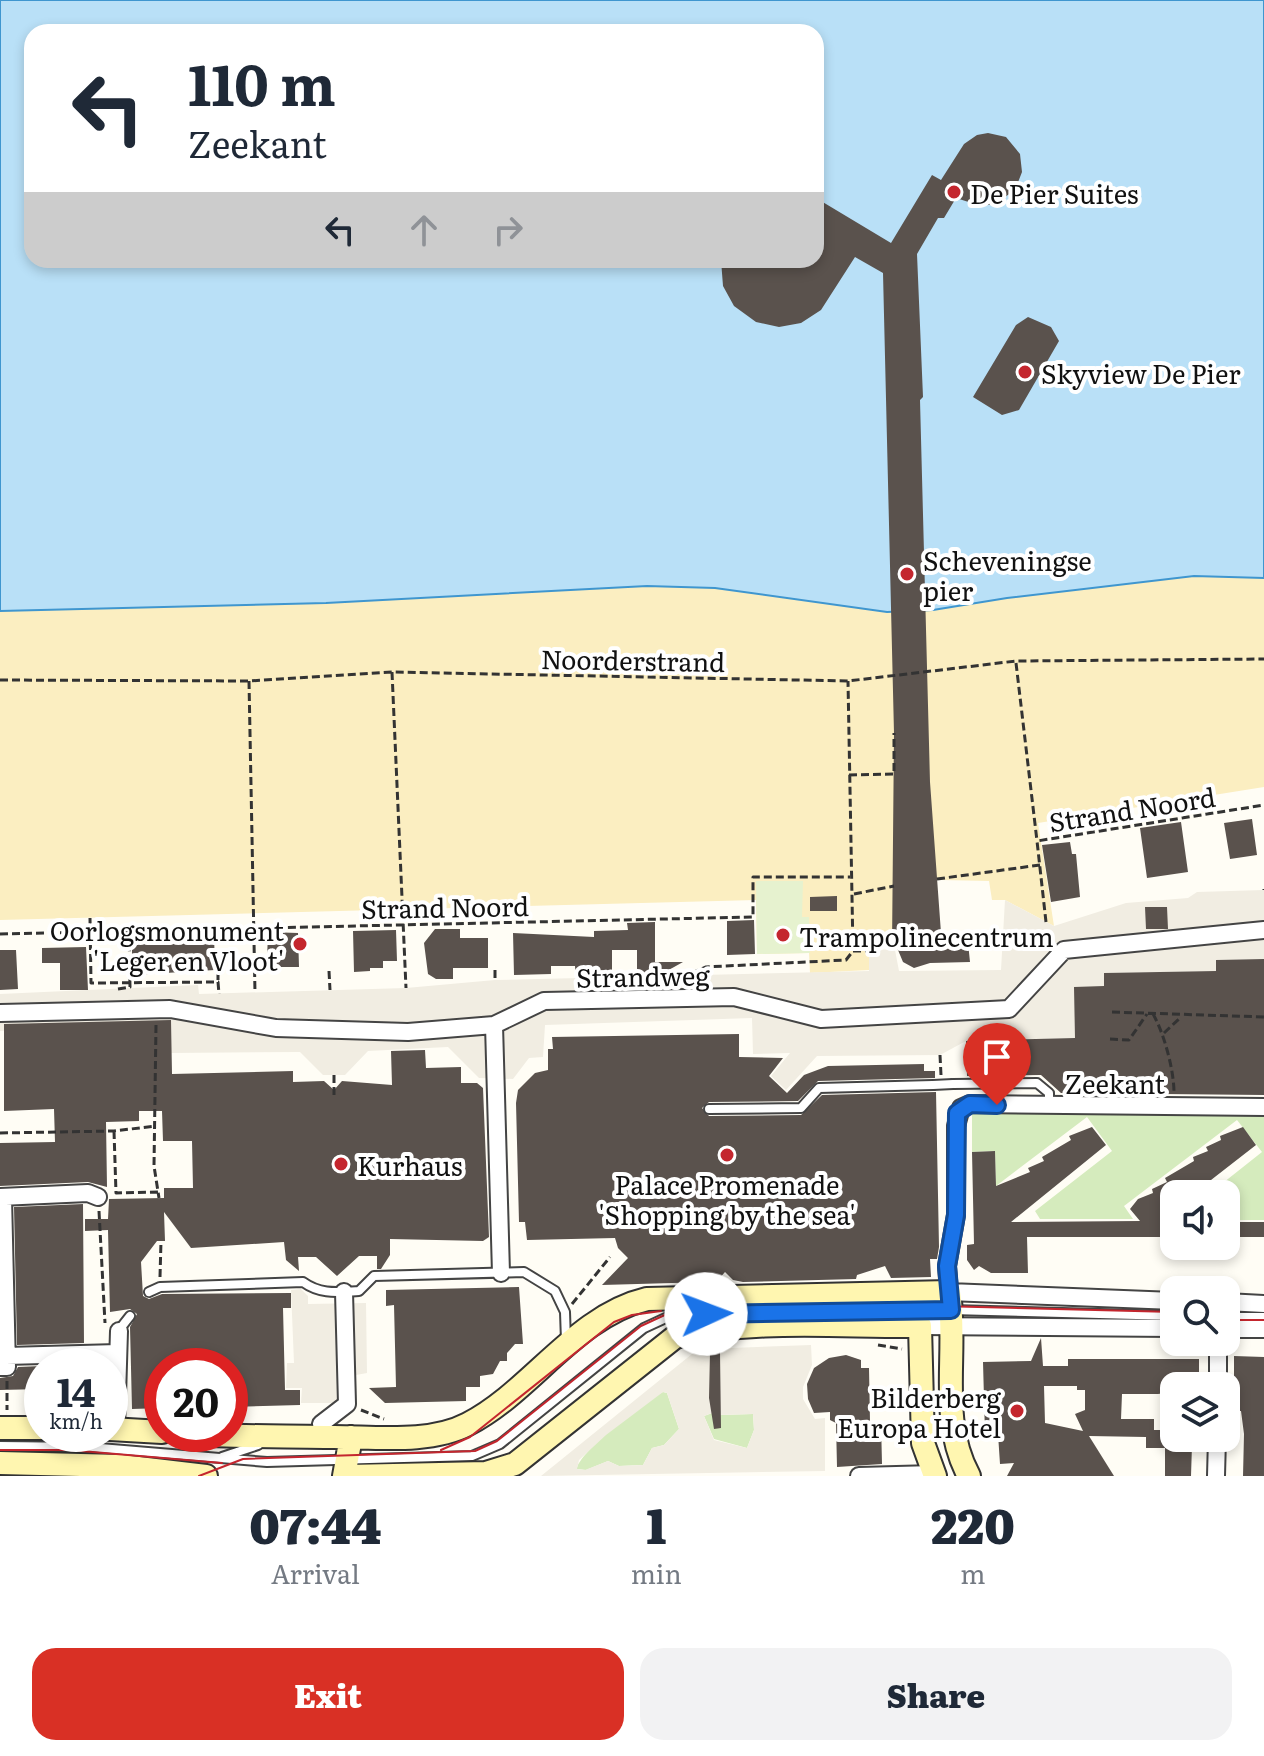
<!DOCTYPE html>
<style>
body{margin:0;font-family:Literata,serif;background:#f2f2f3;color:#1f2937;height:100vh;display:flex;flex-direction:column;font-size:30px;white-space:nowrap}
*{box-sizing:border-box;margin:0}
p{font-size:26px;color:#747a83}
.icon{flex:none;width:44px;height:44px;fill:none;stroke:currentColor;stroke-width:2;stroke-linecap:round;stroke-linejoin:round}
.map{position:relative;height:1476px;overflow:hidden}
.panel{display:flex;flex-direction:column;background:#fff;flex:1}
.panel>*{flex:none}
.guide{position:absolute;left:24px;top:24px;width:800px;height:244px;border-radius:24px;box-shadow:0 4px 12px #0003;background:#fff;color:#1f2937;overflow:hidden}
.fabs{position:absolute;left:1160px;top:1180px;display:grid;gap:16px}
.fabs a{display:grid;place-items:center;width:80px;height:80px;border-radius:16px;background:#fff;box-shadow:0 4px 12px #0003;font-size:40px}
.speed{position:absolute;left:24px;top:1348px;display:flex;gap:16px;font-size:40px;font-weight:700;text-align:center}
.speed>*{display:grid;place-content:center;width:104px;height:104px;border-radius:50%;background:#fff;box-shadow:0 4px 12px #0003;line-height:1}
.speed small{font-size:20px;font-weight:400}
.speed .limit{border:12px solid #d22;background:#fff;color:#111}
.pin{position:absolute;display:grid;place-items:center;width:68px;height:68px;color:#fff;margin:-82px -34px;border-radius:50% 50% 50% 0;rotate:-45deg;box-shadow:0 0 8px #0007}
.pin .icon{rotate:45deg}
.me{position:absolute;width:88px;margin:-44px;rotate:88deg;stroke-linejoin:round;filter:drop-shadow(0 0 6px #0008)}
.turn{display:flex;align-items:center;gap:28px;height:168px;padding:0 32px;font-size:36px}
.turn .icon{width:104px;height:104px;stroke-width:2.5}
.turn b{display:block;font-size:56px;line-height:68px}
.lanes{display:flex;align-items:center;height:76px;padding:0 32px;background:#0003;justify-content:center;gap:40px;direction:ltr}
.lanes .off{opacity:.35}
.eta{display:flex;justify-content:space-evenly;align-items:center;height:136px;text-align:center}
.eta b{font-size:48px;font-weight:800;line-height:56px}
.cta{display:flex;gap:16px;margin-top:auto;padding:16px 32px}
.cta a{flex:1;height:92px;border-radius:24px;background:#d93025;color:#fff;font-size:32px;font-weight:800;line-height:92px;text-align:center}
.cta a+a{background:#f2f2f3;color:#1f2937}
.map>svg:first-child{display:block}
.green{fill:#d5ebbd}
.sand{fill:#fbeec1}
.pitch{fill:#e6f2cf}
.plaza{fill:#f1ede2;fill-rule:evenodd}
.water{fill:#b9e0f7;stroke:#3f96cf;stroke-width:2;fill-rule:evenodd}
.building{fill:#5a524d;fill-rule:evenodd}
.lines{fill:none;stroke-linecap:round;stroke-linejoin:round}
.lane-casing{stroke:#444;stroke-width:12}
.street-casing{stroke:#444;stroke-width:20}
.secondary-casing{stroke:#333;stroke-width:26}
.path{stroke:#333;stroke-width:3;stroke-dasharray:8 4;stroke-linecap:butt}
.lane{stroke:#fff;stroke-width:8}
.street{stroke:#fff;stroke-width:16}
.secondary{stroke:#fff6b0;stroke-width:22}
.tram{stroke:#c4262e;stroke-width:2}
.lane-bridge-casing{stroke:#444;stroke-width:12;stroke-linecap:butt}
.lane-bridge{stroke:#fff;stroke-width:8}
.route-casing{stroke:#114b97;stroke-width:20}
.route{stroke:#1a73e8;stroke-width:14}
.poi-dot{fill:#c4262e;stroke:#fff;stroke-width:3}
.labels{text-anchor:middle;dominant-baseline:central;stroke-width:8;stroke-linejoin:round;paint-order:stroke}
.poi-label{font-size:26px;fill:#111;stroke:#fff;text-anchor:start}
.street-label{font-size:26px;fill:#111;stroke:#fff}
</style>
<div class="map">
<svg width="1264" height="1476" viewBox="0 0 1264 1476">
<rect width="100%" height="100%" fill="#fffdf5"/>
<!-- green -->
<path class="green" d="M972,1109l292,2v109h-38v-26h-17l53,-42 -25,-32 -113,86 9,13h-93l-5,-8 77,-60 -25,-34 -91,69 -1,-35 -23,1z
M663,1392l4,1 12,36 -15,16 -12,3 -9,17 -24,1 -11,-5 -22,9 -9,-1c1,-16 69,-70 86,-77z
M718,1411l2,4 33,-1 1,16 -7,18 -33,-9 -10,-23z"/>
<!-- sand -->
<path class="sand" d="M1194,576l70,2v209l-226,36 16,103 -49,-26h-13l-3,-19 -96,-2v68l-24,2v21l-59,3 -1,-20 -52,1 -1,-54 -756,20v-309l326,-8 321,-17 68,2 172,24 46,-2 74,-12z"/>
<!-- pitch -->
<path class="pitch" d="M756,881h47l-1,36h7l1,36 -53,1z"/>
<!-- plaza -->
<path class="plaza" d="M1264,890v69l-48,1v11l-112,2v13l-26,52 -112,3 -26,14 -123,1 -31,34 -15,-14 19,-23 -37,1 -1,-36 -207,7 -2,32 -14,1 -16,21 -34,-1 -31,-31 -80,4 -23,24h-22l-23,-23 -130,1 -103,-26 -67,4v-37l198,-9 1,9 207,-6 89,-8 374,-9v-22l26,1 4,21 102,-1 4,-70 49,26 72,-23 62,-5 9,-6z
M301,1289l7,7v8l58,-1 1,70 -11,2 1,28h-56l1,-15h-16l1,-25h7l-3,-73z
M811,1345l1,20 -9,22v12l12,20 10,-1v53l-284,5 151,-122 12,-5zM663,1392l4,1 12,36 -15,16 -12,3 -9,17 -24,1 -11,-5 -23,9 -8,-1 2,-9 27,-25zM717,1411l2,4 34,-1 1,16 -7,18 -33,-8 -10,-24z"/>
<!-- water -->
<path class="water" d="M0,0h1264v578l-70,-2 -187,22 -74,12 -46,2 -172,-24 -68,-2 -321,17 -326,8zM32,32h784v228h-784z"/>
<!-- building -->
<path class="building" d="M988,133l18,4 14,17 2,18 -7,18 -20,14 -14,2 -25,-8 -12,20h-6l-21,36 6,143 -3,3 10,382 11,151h26l3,29 -40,1 -16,5 -11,-6 -5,-12 -6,-3 2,-214 -11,-460 -28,-16 -34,53 -20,13 -22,4 -23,-5 -22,-16 -11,-20 -2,-26h95v-62l75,45 41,-68 9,5 23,-36 13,-9z
M1028,317l23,10 8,14 -40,69 -17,5 -29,-18 43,-72z
M1252,819l5,36 -27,4 -6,-36z
M1181,822l7,50 -41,6 -7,-50z
M1070,842l2,12h4l4,43 -29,5 -9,-57z
M837,896v15h-27v-14z
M1145,907h22l1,22h-22z
M754,920l1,34 -28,1v-34z
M655,922v40h28l-25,14 -21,1v-27h-25v28l-36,1 -1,-13h-24v8l-37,1 -1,-42 81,4v-6l34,-1 -1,-7z
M435,929h25v9h28v30h-35v11h-17l-8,-5 -4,-31z
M396,930l1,31h-14v7h-13v3l-16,1 -1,-41z
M268,932l30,1 1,34h-28l-1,-7h-3z
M214,934l1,36 -83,5v-37z
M86,947l2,43h-28v-27h-18v-15z
M0,950h16l2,39 -18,1z
M1264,959v136l-203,-2 -20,-18 -74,1 -1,-35 109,-3 -1,-51 30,-1v-13l112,-2v-11z
M171,1020l1,54 121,-3v11l31,-1 10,9 8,-9 50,4 -1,-34 34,-1 1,18 35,-1v16h16l6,5 6,149 -6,4 -93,-2v16l-9,14h-4v-13h-18l-22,20 -21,-19h-18l1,14 -13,-11 -2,-18 -93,6 -27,-36 1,29h-8l-16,21 2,34 6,3 13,-5 129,-1v15h-8l2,82h15v15l-70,2v-41h-68v42l-30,1 -2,-82 7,-13 -7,-5 -20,3 -2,-82 -23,1v-12h23l1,-20 55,-1v-10h29l-1,-47h-29l-1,-30h-23v10l-33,1 1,65 -19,-5 -88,4v-43l55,-1 -1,-33 -50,2v-87z
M739,1034v23l44,1 -14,18 18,17 17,-18 24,-9 96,-2v7h11v7l-117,3 -20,20 -89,1 -7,6 7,8 92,-1 21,-20 114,-3 3,155 -2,12h-7l1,18 -40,1 -6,-12 -28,9 -1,4 -113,3 -10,-2 -8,-8 -8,9 -9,1 -106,3 26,-27 -10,-10 -3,-10 -88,2 -2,-18h-6l-3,-119 2,-13 17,-17 13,-3v-21h5l-1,-12z
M1092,1127l14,18 -95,77 129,-1 -10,-12 8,-10 15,-6 -1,-4 15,-7 -2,-4 29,-17 -1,-4 15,-6 -2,-4 15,-7 -1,-4 23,-9 13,18 -63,49h-19v43h-147l1,36h-37l-12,-7 -5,4 -7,-10v-15l7,-1 -2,-92 23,-1 1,35 34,-14 -2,-4 16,-7 -2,-4 29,-17 -2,-4z
M83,1204l1,139 -67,2 -3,-138z
M1226,1222h38v15h-38z
M519,1287l4,57h-8l-8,9v8h-7l-7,13 -13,2v11h-14v14l-81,2 -16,-15 27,-1 -2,-82 -8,1v-16z
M1041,1338l2,28h25v-7h131v27h-25v6l-16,2h-36l-1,25h33v11h20v8h11v7h7l-1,31h-26v-28h-19v-11l-57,-1 25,40h-107l7,-13 -14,1 -2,-30 -13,1 -2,-73 48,-1zM1044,1386h33v4h8v20l-10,4 8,17 -38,-8z
M710,1352h10l1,76 -7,1 -5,-31z
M846,1355l15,5v8h8l1,54h11l1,42 -45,3 -1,-44 -6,-3v-8l-16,1 -6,-14 -1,-15 7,-16 15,-10z
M1234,1356l30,1v119h-21l1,-42 -3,-23h-7z
M42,1366v23l-42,1v-12l13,-2 5,-9z"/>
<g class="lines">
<!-- lane casing -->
<g class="lane-casing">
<path id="lane" d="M953,1084l84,-1 12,10v11
M709,1109l92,-1 18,-20 114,-3
M149,1292l11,-5 143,-5c18,13 35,10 56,9l15,-15 150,-4 31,19 10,21 1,29
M951,1310l223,6
M1226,1317h38
M119,1330l11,-14
M0,1446l88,1 179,15 205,-6 28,-12 144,-116 26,-12 263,-6
M222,1457l36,-12"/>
</g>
<!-- street casing -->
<g class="street-casing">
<path id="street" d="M0,1013l170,-4 106,19 132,4 86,-7 50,-24 190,-4 87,22 188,-10 55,-59 200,-20
M494,1025l7,248
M0,1197l88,-4 10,4
M949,1292l-2,-26 9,-51v-89l5,-18 9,-4 294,3
M949,1292l225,9
M1226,1302l38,2
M920,1326l254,2
M920,1326l29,-34
M1226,1329h38
M6,1356l112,-3
M0,1367h7l-4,-170
M1218,1386v-44
M321,1424l26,-20 -3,-112
M116,1429l3,-98
M859,1476l75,-2
M1216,1476l1,-38"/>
</g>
<!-- secondary casing -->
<g class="secondary-casing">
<path id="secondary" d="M0,1428h42
M110,1429l52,3
M187,1434c50,3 98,2 147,3 42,0 96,7 134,-13 64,-33 107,-108 179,-125l302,-7c9,61 -11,128 20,184
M0,1463l121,3 85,10
M344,1476l7,-39
M348,1476l138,-3 29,-9 160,-127c79,-19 165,-10 245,-11l3,117 12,33"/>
</g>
<!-- path -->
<path class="path" d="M1016,663l21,178
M392,672l14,316
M0,680l249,1 143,-9 456,9 168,-20 248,-2
M249,681l6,312
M849,775l45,-1v-41
M937,879l103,-14
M1264,890v-1
M854,894l40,-8
M90,918l1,65 127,-1 1,12
M1046,922l-9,-81 227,-36
M0,934l753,-17v-40h97
M853,951h16
M495,970v10
M329,971l1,19
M218,972v10
M680,978l26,-11 140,-7 7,-9 -5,-270
M118,989l12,-2 -1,-56
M1112,1012l152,5
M1153,1014c11,19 21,56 21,79
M156,1025l-2,141 5,32
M1164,1033l17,-16
M1110,1039l19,1 18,-26
M940,1055l1,20
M334,1075v24
M114,1131l2,62 42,-1
M0,1133l114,-2 42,-5
M99,1211l6,112
M160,1277l1,-36
M572,1304l38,-47
M878,1345l24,4
M7,1381v29
M361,1410l23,9"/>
<!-- lane -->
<use href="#lane" class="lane"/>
<!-- street -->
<use href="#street" class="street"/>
<!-- secondary -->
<use href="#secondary" class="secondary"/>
<!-- tram -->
<path class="tram" d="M1226,1320h38
M0,1450h69l153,13
M441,1450l29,-13 144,-115 18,-7 29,-4
M199,1476l44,-17 232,-8 22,-10 144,-115 28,-13 269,-7 236,6"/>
<!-- lane-bridge casing -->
<g class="lane-bridge-casing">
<path id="lane-bridge" d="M933,1085l20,-1"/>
</g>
<!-- lane-bridge -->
<use href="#lane-bridge" class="lane-bridge"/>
</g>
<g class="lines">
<!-- route casing -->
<g class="route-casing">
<path id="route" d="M706,1314l245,-4 -4,-44 9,-51 1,-102 13,-9 27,1"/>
</g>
<!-- route -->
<use href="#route" class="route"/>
</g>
<!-- markers -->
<g class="poi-dot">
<circle cx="954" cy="192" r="8"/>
<circle cx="1025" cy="372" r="8"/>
<circle cx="907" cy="574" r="8"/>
<circle cx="783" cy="935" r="8"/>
<circle cx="300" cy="944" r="8"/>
<circle cx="727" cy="1155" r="8"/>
<circle cx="341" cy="1164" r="8"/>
<circle cx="1017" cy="1411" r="8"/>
</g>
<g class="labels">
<!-- poi labels -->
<g class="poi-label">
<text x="970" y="192">De Pier Suites</text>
<text x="1041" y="372">Skyview De Pier</text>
<text x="923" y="559">Scheveningse<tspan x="923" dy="30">pier</tspan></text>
<text x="284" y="929" text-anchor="end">Oorlogsmonument<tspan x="284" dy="30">'Leger en Vloot'</tspan></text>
<text x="799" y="935">Trampolinecentrum</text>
<text x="357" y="1164">Kurhaus</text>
<text x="727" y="1183" text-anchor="middle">Palace Promenade<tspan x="727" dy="30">'Shopping by the sea'</tspan></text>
<text x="1001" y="1396" text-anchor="end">Bilderberg<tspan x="1001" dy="30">Europa Hotel</tspan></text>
</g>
<!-- street labels -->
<g class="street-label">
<text transform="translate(633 659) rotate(1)">Noorderstrand</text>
<text transform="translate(1132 808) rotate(-9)">Strand Noord</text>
<text transform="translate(445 906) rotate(-1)">Strand Noord</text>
<text transform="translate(643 975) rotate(-1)">Strandweg</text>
<text x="1115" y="1082">Zeekant</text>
</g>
</g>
</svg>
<div class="fabs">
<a><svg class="icon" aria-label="sound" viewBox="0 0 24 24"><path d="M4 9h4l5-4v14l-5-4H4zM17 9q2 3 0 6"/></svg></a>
<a><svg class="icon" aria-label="search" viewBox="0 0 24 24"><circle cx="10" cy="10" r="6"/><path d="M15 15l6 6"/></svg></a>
<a><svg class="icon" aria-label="layers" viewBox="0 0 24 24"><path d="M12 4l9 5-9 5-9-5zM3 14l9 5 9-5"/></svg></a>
</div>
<div class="speed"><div>14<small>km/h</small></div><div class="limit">20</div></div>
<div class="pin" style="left:997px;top:1105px;background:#d93025"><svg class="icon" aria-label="arrive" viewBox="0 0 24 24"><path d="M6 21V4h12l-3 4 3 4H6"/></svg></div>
<svg class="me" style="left:706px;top:1314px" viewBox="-20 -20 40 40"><circle r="19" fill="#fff"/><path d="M0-13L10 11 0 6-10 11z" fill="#1a73e8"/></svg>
<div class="guide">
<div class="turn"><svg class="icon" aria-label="left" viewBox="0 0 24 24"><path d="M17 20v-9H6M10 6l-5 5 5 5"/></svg><div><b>110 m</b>Zeekant</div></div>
<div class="lanes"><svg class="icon" aria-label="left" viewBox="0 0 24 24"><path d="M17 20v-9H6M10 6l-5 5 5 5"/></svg><svg class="icon off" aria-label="ahead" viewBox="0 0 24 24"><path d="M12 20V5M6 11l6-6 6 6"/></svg><svg class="icon off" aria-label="right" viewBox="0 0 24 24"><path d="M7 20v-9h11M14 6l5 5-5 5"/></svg></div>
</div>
</div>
<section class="panel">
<div class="eta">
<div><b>07:44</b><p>Arrival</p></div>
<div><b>1</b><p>min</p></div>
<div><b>220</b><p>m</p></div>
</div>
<div class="cta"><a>Exit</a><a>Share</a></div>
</section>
